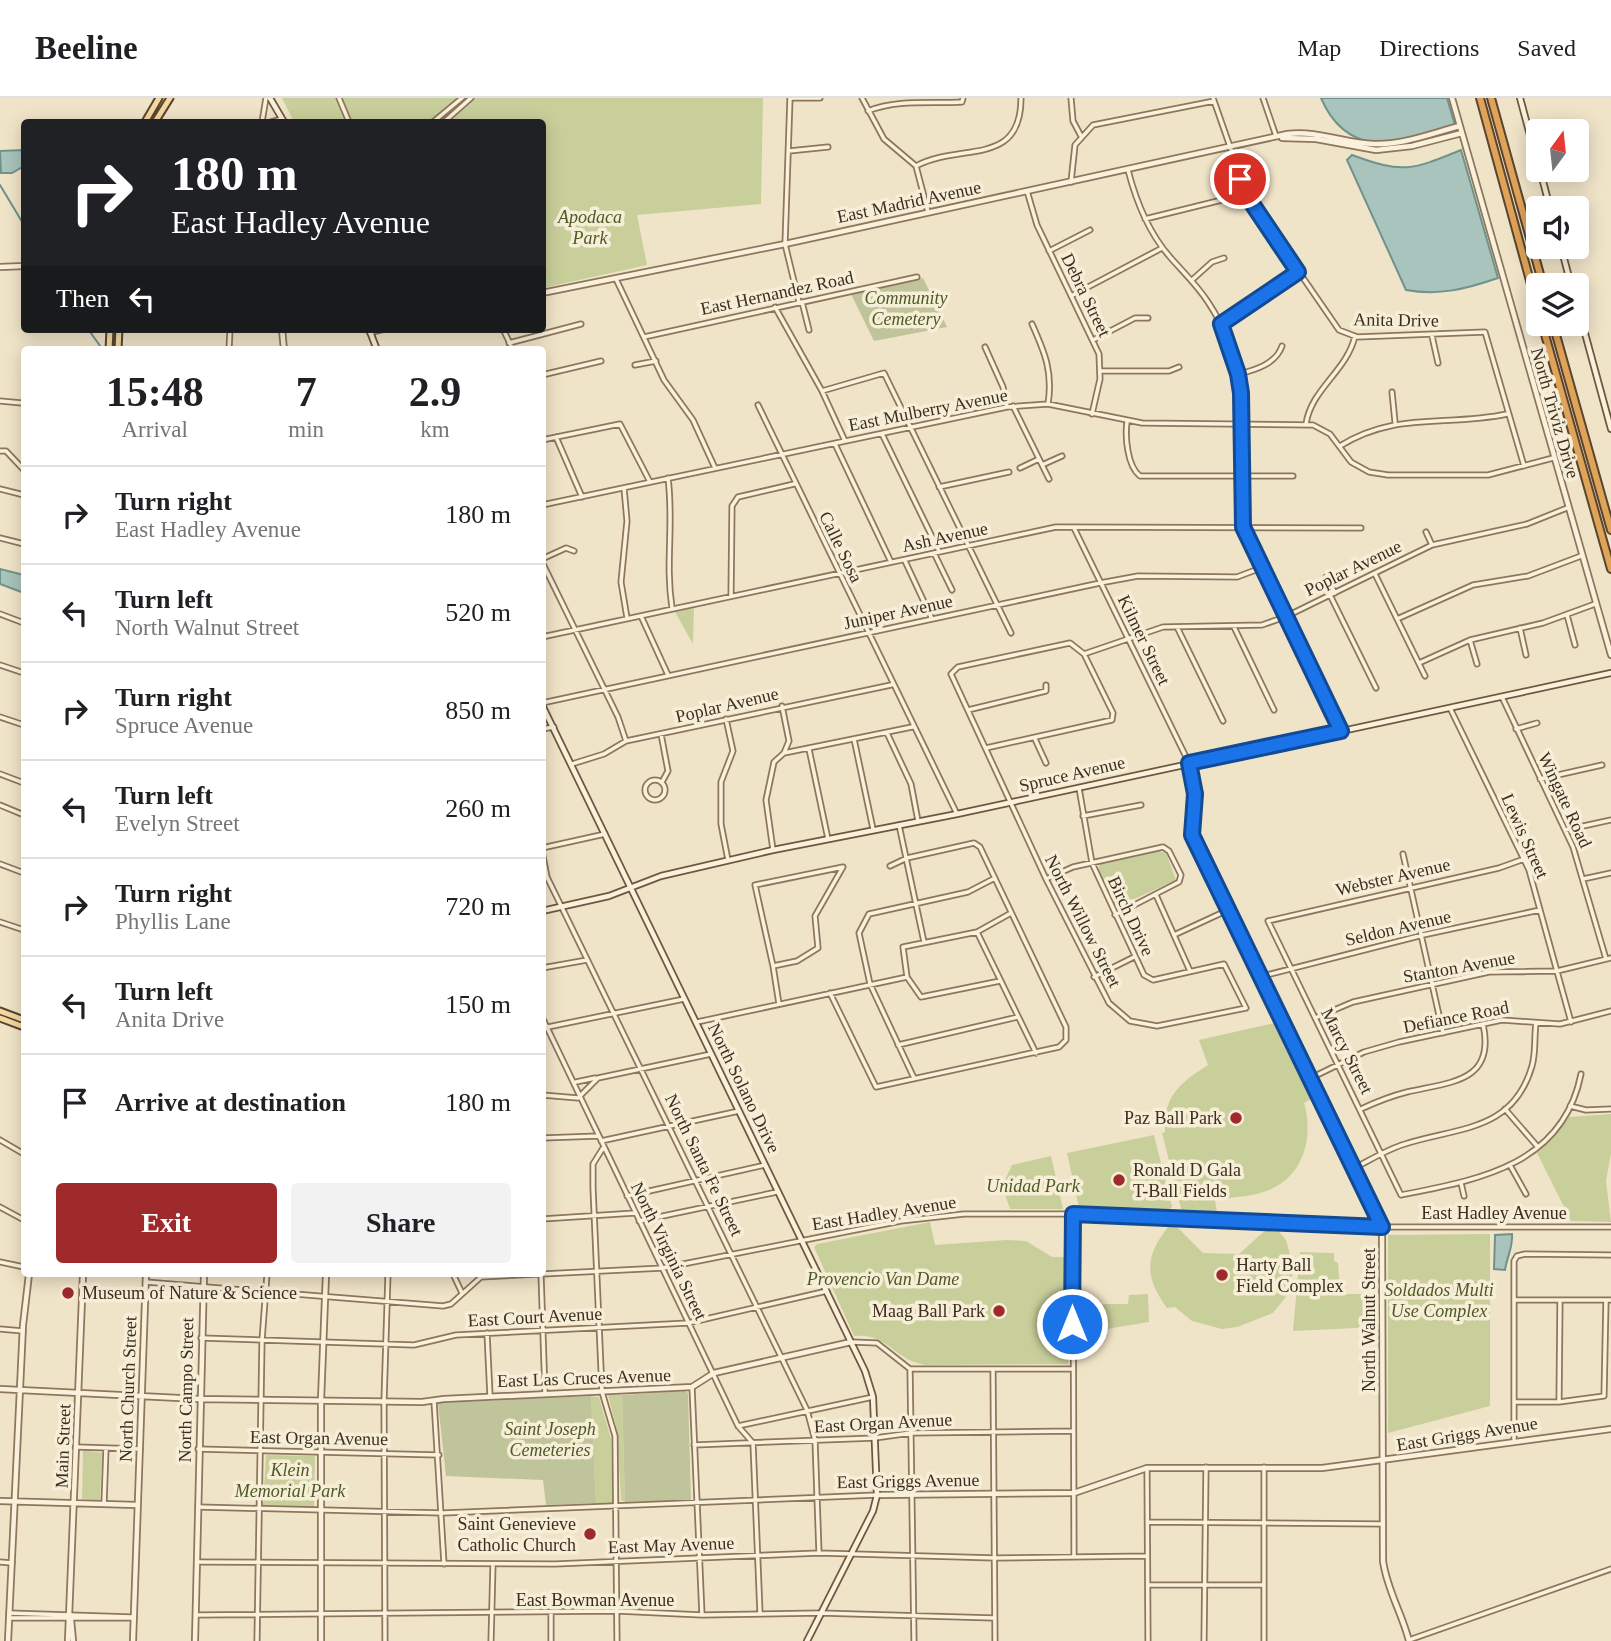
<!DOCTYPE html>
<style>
body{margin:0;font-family:"Times New Roman",serif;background:#f2f2f2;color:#202124;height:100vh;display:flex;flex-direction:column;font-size:26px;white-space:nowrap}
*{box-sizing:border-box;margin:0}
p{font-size:23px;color:#757577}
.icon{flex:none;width:38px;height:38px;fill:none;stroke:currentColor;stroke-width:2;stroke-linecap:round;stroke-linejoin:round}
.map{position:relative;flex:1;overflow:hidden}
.drawer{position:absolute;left:21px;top:248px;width:525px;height:931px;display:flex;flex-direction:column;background:#fff;border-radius:7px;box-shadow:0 4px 18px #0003}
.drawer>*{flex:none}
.banner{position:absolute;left:21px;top:21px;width:525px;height:214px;border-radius:7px;box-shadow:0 4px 18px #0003;background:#202124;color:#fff;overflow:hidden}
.needle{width:46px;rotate:15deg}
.controls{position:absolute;left:1526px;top:21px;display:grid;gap:14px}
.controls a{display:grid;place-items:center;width:63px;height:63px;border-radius:7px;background:#fff;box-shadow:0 4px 18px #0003;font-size:35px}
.pin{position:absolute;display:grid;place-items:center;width:60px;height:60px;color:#fff;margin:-30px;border:4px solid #fff;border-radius:50%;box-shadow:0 2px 7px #0007}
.me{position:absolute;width:77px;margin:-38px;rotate:0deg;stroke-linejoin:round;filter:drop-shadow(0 0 5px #0008)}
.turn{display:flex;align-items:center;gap:24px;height:147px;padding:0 35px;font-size:32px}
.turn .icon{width:91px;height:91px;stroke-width:2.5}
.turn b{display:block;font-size:49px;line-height:60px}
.then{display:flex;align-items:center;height:66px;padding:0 35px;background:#0003;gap:14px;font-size:26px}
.eta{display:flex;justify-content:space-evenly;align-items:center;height:119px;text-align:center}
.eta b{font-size:42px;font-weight:600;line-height:49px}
.button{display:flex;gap:14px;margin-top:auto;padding:14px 35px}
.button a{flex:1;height:80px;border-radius:7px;background:#9e2a2b;color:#fff;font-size:28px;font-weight:600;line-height:80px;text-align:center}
.button a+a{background:#f2f2f2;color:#202124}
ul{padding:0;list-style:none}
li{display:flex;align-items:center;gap:21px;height:98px;padding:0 35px;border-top:2px solid #e0e0e0}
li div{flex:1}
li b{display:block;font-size:26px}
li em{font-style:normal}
header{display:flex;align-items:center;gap:42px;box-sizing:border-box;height:98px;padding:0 35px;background:#fff;border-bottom:2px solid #e0e0e0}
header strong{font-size:33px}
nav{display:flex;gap:38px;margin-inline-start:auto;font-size:24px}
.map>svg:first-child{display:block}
.green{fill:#c9cf9b}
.cemetery{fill:#bfc49a}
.water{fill:#a9c4bc;stroke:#6f938a;stroke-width:2}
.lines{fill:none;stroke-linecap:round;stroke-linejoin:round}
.stream{stroke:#6f938a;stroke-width:2}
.minor-casing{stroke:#8d765c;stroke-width:7}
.tertiary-casing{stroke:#8d765c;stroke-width:8}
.secondary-casing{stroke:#6f573f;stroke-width:8}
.primary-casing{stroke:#5b4430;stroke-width:9}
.motorway-casing{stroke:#5b4430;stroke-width:10}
.minor{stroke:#faf1dc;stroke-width:3.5}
.tertiary{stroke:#faf1dc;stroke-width:4.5}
.secondary{stroke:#faf1dc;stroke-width:4.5}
.primary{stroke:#f3d9a0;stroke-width:5}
.motorway{stroke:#e0a458;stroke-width:6}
.route-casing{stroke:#114b97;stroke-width:18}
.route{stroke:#1a73e8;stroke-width:12}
.poi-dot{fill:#9e2a2b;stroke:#f7eed8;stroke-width:2.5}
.labels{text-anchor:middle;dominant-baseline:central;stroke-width:7;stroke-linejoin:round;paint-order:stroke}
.street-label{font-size:18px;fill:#3d2e20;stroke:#f7eed8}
.park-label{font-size:18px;font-style:italic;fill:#4d5a26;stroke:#f7eed8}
.poi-label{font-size:18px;fill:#3d2e20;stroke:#f7eed8;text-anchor:end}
</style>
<header>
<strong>Beeline</strong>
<nav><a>Map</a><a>Directions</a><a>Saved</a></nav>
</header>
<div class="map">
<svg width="1611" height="1543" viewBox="0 0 1611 1543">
<rect width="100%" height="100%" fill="#f0e4c8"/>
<!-- green -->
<path class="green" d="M282,0h481l-2,106 -124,11 10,50 -104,23 -1,-166h-248z
M694,510l-1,36 -18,-32z
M1159,753l7,2 10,27 -57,26 -7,-2 -14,-33 2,-7z
M1279,924l36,75 -11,6c10,33 0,73 -35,87 -16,7 -37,7 -54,10l2,13 -35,-1 -20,-79 3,-1c-2,-36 15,-49 43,-67l-9,-25z
M1611,1016v39l-5,28 5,41 -40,-1 -34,-68 32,-36z
M1154,1037l18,72 -6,5 -87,-4 -12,-55z
M1051,1058l12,53h-53l-8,-23 10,-21z
M930,1124l5,23 71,-5 20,1 26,16h17l-1,107 -143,1c-31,-5 -37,-32 -71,-29l-40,-89 3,-3z
M1172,1124l31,31 36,1 31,-28 6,2 10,12 8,29 -9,29 -12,15 -36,14 -15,2 -30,-8 -17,-14 -8,1c-25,-34 -21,-55 5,-86z
M1490,1136v172l-102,27v-198z
M1300,1154l34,1v8l4,2 2,31h38l-1,33 -84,4z
M1148,1196l1,28 -42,7 -1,-4 -16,3v-24h38l1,-9z
M608,1297h14l3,107 -4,-2 -4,-70z
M591,1298l8,1 12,42 2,64h-17z
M83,1352l19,3 -2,47 -18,-1z
M266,1357l49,1 -1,51 -51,-2z"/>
<!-- cemetery -->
<path class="cemetery" d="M923,180l24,49 -73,14 -23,-47z
M685,1293l3,2 3,107 -66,2 -3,-107z
M591,1298l5,107 -50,2 -3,-25 -97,-4 -8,-73z"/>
<!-- water -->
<path class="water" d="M1321,0h126l10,34c-55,12 -109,29 -136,-34z
M24,52v16l-12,7h-11l-1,-22z
M1461,52l37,128c-32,11 -59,18 -92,12l-59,-130 5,-5c51,19 60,15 109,-5z
M0,471l24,6v18l-24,-9z
M1512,1136c1,14 -5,22 -7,36l-11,-1 1,-34z"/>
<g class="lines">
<!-- stream -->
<path class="stream" d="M0,87l24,40
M88,231l15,21"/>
<!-- minor casing -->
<g class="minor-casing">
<path id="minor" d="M339,0l10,24
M790,0l-5,146 14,58
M790,0h30
M862,0l22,41 32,27 12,46
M1071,0l2,23 8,15
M1213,0l35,100 91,132 18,7 128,-5 39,134
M1263,0l13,38
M868,13c30,-12 63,-7 94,-9l1,-4
M262,24l4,-24
M271,24l11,-3
M433,24l29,-24
M444,24l27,-24
M789,53l39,-4
M916,68c45,-24 105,2 105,-68
M1128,72c8,31 20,62 42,87 13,15 27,28 38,45 18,27 29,59 34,91l1,134 98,204
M1071,84l4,-37 18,-20 121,-24
M1027,93l10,34 62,129 1,25 -8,35
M1145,121l101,-25
M1049,153l41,-21
M616,181l48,101 29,40 22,48
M1192,182l20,-18 12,-4
M1071,198l91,-48
M802,204l7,28
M775,209l47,84 23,50
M1032,226c13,29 21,48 16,80
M1221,226l77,-52
M503,231l10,21
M1432,238l6,27
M644,239l273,-60
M1093,242l42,-22h13
M509,245l72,-19
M985,249l18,40 4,20
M229,252l1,-21
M635,267l21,-4
M1101,273h68l10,-4
M1239,276c16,-4 37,-10 43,-28
M542,277l59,-14
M822,293l62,-18 127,260
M1392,294l3,30
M0,303l22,2
M758,307l199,409
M1013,308l36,73
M1127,324c-2,14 0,44 13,54h153
M1306,326c5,-35 41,-53 49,-88
M882,336l57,117
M556,339l26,60
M542,342l78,-16 30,58
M835,346l56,118
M1340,348c56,-35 106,-19 167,-32
M0,353h6l18,19
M1042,367l20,-9
M1020,370l19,-9
M668,380c6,46 -3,84 4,130
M939,389l70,-15
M624,390l3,33 -6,61 6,36
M0,391l24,6
M542,407l465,-98 41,-3 94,19 171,2 17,9 21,28 18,10 19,3h100l65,-17
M1074,430l115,235
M1426,434l6,13
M0,440l24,6
M934,455l18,37
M542,461l24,-11 8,3
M905,463l27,58
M542,464l76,155 8,24
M1375,476l50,102
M1326,479l9,16
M1330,497l46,93
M731,498l1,-90 6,-9 56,-13
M0,516l24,9
M1567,517l8,30
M641,518l27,59
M1397,521l76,-34 55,-9 53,-20
M1177,529l46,94
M1234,529l40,83
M1520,530l6,27
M542,539l514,-110 305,1
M1470,542l7,24
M1419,565l51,-23 73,-17 52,-19
M0,567l24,8
M1502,599l71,150 33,112
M542,605l558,-120 38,-7 99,1 24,-9
M1450,610l79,162 42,152
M968,612l78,-19v-6
M0,619l24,8
M726,621l7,32 -12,31v42l7,36
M542,631l12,-2
M1516,631l21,-6
M887,635l24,51 7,37
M661,636l7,37 -6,11
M854,641l19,90
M1035,641l11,24
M986,650l126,-28 1,-7 -29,-59
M809,651l19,90
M784,655l128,-26
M572,666l32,-10 22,-13 265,-56
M0,676l24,9
M1540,681l62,-14
M645 692a10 10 0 1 1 20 0a10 10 0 1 1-20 0Z
M1079,690l13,75 52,112 9,5 71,-16 22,44 -89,18 -27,-5 -21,-18 -63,-124 -95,-205 7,-7 112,-24 14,11 79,-27 99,-2 23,-8 147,-72 95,-21 40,-16
M0,707l24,10
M1083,718l58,-11
M899,727l25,117
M1565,732l46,-10
M542,750l63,-14
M773,752l-7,-50 8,-38 10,-9 5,-12 -7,-35
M542,753l5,26 260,533 8,30 4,113
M1403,756l40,179
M1524,761l-25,9 -231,53 133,274c76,-15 162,-29 180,-121
M0,766l24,9
M843,769l-28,49 3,32 -21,13 -24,5 -18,-81z
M1046,781l27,-12 90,-20 6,4 12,24 -2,7 -64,33
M1583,781l28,-6
M1156,797l34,76
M0,824l24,8
M977,834l59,121
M1174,837l54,-25
M773,868l6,38
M542,870l45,-8
M1263,878l160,-41 117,-25
M1094,879l40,-20
M1000,883l-79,16 -14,-20 -4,-30 74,-15 34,-19
M830,895l46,94 183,-40 7,-7v-13l-86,-180 -6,-4 -67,15 -17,8
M542,919l196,409 15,17 7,170
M1315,920l38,-16 136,-30 68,-1 54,-13
M697,924l210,-45
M542,926l6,3 136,-28
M898,947l120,-28
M914,980l-44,-94 -11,-51 10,-19 99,-22 27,-14
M1311,980l53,-26 35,-10 103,-22 58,4 51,-13
M576,984l19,-4
M542,997l36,3 20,-20 113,-24
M1570,1008l16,4 25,-1
M1361,1011c15,-7 30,-13 46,-17 42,-10 89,-9 76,-68
M1505,1011l32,37
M542,1040l57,-2
M0,1042l24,14
M601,1043l138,-30
M603,1050l-10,16v24l9,204 13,44 2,205
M1356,1069c16,-8 32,-18 49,-23 53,-17 108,-12 127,-78 4,-14 2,-29 4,-43
M1511,1069l15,27
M1461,1085l3,13
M627,1098l138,-31
M0,1109l24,13
M1073,1116l1,342
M542,1121l93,-6
M639,1123l138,-29
M0,1164l24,5
M453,1176l9,19
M541,1176l4,120
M542,1176l121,-6 238,-47 63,-7h109l309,13h229
M146,1184l297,24 8,-2 30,-27 57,-3
M1514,1202h97
M0,1231l23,2
M487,1235l3,63
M201,1240l213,7 42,-10 232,-12 139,-32
M851,1244l26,1 33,26h163
M910,1271l4,272
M993,1273l2,270
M692,1289l10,228
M434,1303l10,163
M1514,1304h45l45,-6 2,-96
M1559,1304l1,-102
M738,1328l135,-29
M1514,1341v-178l3,-5 8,-2 86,1
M694,1347l181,-7 36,-5 162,-2
M77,1349l63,2
M198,1351l241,6
M1147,1370l1,173
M104,1406l2,-56
M198,1409l245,6 434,-18
M1148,1424l235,2
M0,1464l12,1
M197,1464l358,2 264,-11 176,5 152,-2
M1148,1487h115
M551,1514v29
M9,1515l123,4
M196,1517l421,-4 85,4 118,-2 174,5
M9,1520h125
M1409,1542l202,-71
M257,1543l5,-301 5,-66
M385,1543l-1,-240 4,-127
M491,1543l2,-77
M1204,1543l2,-174
M1264,1543v-174"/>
</g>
<!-- tertiary casing -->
<g class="tertiary-casing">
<path id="tertiary" d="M1452,0l159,557
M1282,40l34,1 60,11 36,-4 50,-13
M0,169l24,-1
M542,195l243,-49 502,-110c31,-4 57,9 87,10 29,1 58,-11 86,-18
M282,231l2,21
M370,234l13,-3
M1189,665l6,31 -3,41 190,392 1,334c4,29 19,52 26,80
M0,1291l199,10 223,3 22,-3 248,-12 22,-14 137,-31
M877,1397l197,-2 73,-25h175l289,-39
M0,1403l137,4
M71,1522l2,21
M8,1543l15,-316 6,-51
M68,1543l15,-367
M133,1543l13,-367
M195,1543l9,-367
M321,1543v-241l5,-126"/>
</g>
<!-- secondary casing -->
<g class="secondary-casing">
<path id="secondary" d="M270,0l14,24
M1520,0l18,67
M1540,72l10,38
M1561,149l10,38
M1577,206l34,125
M369,231l8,21
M542,607l323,666 8,26 4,98 -4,16 -66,130
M542,813l67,-15 52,-20 112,-26 184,-36 654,-141"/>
</g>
<!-- primary casing -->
<g class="primary-casing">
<path id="primary" d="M145,24l14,-24
M155,24l15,-24
M109,252l1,-21
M118,252l1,-21
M0,913l24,9
M0,920l24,9"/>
</g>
<!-- motorway casing -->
<g class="motorway-casing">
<path id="motorway" d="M1480,0l58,212
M1491,0l52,187
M1542,226l69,245
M1553,226l58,206"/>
</g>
<!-- minor -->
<use href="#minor" class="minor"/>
<!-- tertiary -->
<use href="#tertiary" class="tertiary"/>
<!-- secondary -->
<use href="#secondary" class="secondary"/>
<!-- primary -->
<use href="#primary" class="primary"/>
<!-- motorway -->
<use href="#motorway" class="motorway"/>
</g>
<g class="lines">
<!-- route casing -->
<g class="route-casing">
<path id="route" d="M1072,1226l1,-110 309,13 -190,-392 3,-41 -6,-31 152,-32 -98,-204 -2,-134 -3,-19 -17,-50 77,-52 -45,-67 -13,-26"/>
</g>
<!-- route -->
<use href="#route" class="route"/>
</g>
<!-- markers -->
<g class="poi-dot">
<circle cx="1236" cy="1020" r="7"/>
<circle cx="1119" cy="1082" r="7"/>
<circle cx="1222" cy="1177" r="7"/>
<circle cx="68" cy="1195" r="7"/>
<circle cx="999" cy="1213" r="7"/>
<circle cx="590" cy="1436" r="7"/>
</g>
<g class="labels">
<!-- street labels -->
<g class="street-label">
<text transform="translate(909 104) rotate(-12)">East Madrid Avenue</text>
<text transform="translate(777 195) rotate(-12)">East Hernandez Road</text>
<text transform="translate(1086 197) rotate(64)">Debra Street</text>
<text transform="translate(1396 222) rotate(1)">Anita Drive</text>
<text transform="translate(928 312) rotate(-11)">East Mulberry Avenue</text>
<text transform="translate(1555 315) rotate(74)">North Triviz Drive</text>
<text transform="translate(945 439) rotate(-12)">Ash Avenue</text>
<text transform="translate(841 449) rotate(64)">Calle Sosa</text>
<text transform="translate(1353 470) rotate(-26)">Poplar Avenue</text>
<text transform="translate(898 514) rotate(-12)">Juniper Avenue</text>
<text transform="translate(1144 542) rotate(64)">Kilmer Street</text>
<text transform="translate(727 607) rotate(-13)">Poplar Avenue</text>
<text transform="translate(1072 676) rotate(-13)">Spruce Avenue</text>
<text transform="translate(1565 702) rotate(65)">Wingate Road</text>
<text transform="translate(1525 738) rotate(66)">Lewis Street</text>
<text transform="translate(1393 779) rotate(-13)">Webster Avenue</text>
<text transform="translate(1131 818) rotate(65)">Birch Drive</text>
<text transform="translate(1083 823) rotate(63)">North Willow Street</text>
<text transform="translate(1398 830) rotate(-13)">Seldon Avenue</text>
<text transform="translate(1459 869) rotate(-10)">Stanton Avenue</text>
<text transform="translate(1456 919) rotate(-11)">Defiance Road</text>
<text transform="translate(1347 953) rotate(63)">Marcy Street</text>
<text transform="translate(744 990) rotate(64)">North Solano Drive</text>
<text transform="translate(704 1067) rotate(64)">North Santa Fe Street</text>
<text transform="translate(884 1115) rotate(-9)">East Hadley Avenue</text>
<text x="1494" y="1115">East Hadley Avenue</text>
<text transform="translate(669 1153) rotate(64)">North Virginia Street</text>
<text transform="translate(535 1219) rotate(-3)">East Court Avenue</text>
<text transform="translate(1369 1222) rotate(-90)">North Walnut Street</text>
<text transform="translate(584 1280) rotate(-2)">East Las Cruces Avenue</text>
<text transform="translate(128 1291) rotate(-88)">North Church Street</text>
<text transform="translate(186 1292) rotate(-89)">North Campo Street</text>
<text transform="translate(883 1325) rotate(-3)">East Organ Avenue</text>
<text transform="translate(1467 1336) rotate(-9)">East Griggs Avenue</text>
<text transform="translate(319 1340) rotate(1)">East Organ Avenue</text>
<text transform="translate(63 1348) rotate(-88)">Main Street</text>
<text transform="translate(908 1383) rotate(-1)">East Griggs Avenue</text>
<text transform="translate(671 1447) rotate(-2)">East May Avenue</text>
<text x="595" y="1502">East Bowman Avenue</text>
</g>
<!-- park labels -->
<g class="park-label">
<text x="590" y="119">Apodaca<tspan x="590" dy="21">Park</tspan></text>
<text x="906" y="200">Community<tspan x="906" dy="21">Cemetery</tspan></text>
<text x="1033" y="1088">Unidad Park</text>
<text x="883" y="1181">Provencio Van Dame</text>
<text x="1439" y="1192">Soldados Multi<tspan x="1439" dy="21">Use Complex</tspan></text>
<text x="550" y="1331">Saint Joseph<tspan x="550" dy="21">Cemeteries</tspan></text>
<text x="290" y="1372">Klein<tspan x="290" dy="21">Memorial Park</tspan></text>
</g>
<!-- poi labels -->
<g class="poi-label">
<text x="1222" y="1020">Paz Ball Park</text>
<text x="1133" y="1072" text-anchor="start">Ronald D Gala<tspan x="1133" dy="21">T-Ball Fields</tspan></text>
<text x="1236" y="1167" text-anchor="start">Harty Ball<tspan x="1236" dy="21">Field Complex</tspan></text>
<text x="82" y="1195" text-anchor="start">Museum of Nature &amp; Science</text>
<text x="985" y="1213">Maag Ball Park</text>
<text x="576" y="1426">Saint Genevieve<tspan x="576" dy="21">Catholic Church</tspan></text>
</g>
</g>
</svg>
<div class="controls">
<a><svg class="needle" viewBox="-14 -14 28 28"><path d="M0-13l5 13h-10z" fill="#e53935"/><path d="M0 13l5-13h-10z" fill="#757577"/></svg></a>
<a><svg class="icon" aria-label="sound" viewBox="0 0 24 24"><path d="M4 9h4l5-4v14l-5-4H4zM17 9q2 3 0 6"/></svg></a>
<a><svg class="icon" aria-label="layers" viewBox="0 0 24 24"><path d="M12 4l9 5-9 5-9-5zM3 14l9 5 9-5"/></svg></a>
</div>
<div class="pin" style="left:1240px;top:81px;background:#d93025"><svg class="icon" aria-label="arrive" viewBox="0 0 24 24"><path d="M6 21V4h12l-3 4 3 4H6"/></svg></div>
<svg class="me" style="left:1072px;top:1226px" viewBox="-20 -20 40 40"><circle r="17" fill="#1a73e8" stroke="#fff" stroke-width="3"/><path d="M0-11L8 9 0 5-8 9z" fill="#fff"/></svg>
<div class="banner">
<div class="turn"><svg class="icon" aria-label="right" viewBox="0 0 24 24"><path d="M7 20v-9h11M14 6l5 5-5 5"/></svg><div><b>180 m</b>East Hadley Avenue</div></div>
<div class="then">Then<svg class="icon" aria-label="left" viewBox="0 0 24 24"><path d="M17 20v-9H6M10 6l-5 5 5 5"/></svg></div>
</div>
<section class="drawer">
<div class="eta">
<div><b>15:48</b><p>Arrival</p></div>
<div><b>7</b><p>min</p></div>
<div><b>2.9</b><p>km</p></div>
</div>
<ul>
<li><svg class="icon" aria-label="right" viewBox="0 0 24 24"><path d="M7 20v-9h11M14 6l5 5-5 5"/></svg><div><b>Turn right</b><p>East Hadley Avenue</p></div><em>180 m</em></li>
<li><svg class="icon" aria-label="left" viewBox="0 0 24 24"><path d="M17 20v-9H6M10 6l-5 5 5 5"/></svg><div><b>Turn left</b><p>North Walnut Street</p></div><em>520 m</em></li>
<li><svg class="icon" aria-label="right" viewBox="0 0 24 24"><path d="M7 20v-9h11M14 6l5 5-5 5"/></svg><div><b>Turn right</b><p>Spruce Avenue</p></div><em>850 m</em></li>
<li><svg class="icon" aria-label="left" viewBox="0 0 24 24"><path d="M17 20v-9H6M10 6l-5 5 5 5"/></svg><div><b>Turn left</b><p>Evelyn Street</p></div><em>260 m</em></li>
<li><svg class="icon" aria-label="right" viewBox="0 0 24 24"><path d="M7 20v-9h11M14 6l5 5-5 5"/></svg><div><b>Turn right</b><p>Phyllis Lane</p></div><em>720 m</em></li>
<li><svg class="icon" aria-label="left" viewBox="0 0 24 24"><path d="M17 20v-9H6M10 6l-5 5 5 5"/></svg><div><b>Turn left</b><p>Anita Drive</p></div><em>150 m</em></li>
<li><svg class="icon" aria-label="arrive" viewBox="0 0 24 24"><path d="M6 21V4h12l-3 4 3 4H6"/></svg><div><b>Arrive at destination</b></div><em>180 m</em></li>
</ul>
<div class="button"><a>Exit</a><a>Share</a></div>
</section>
</div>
